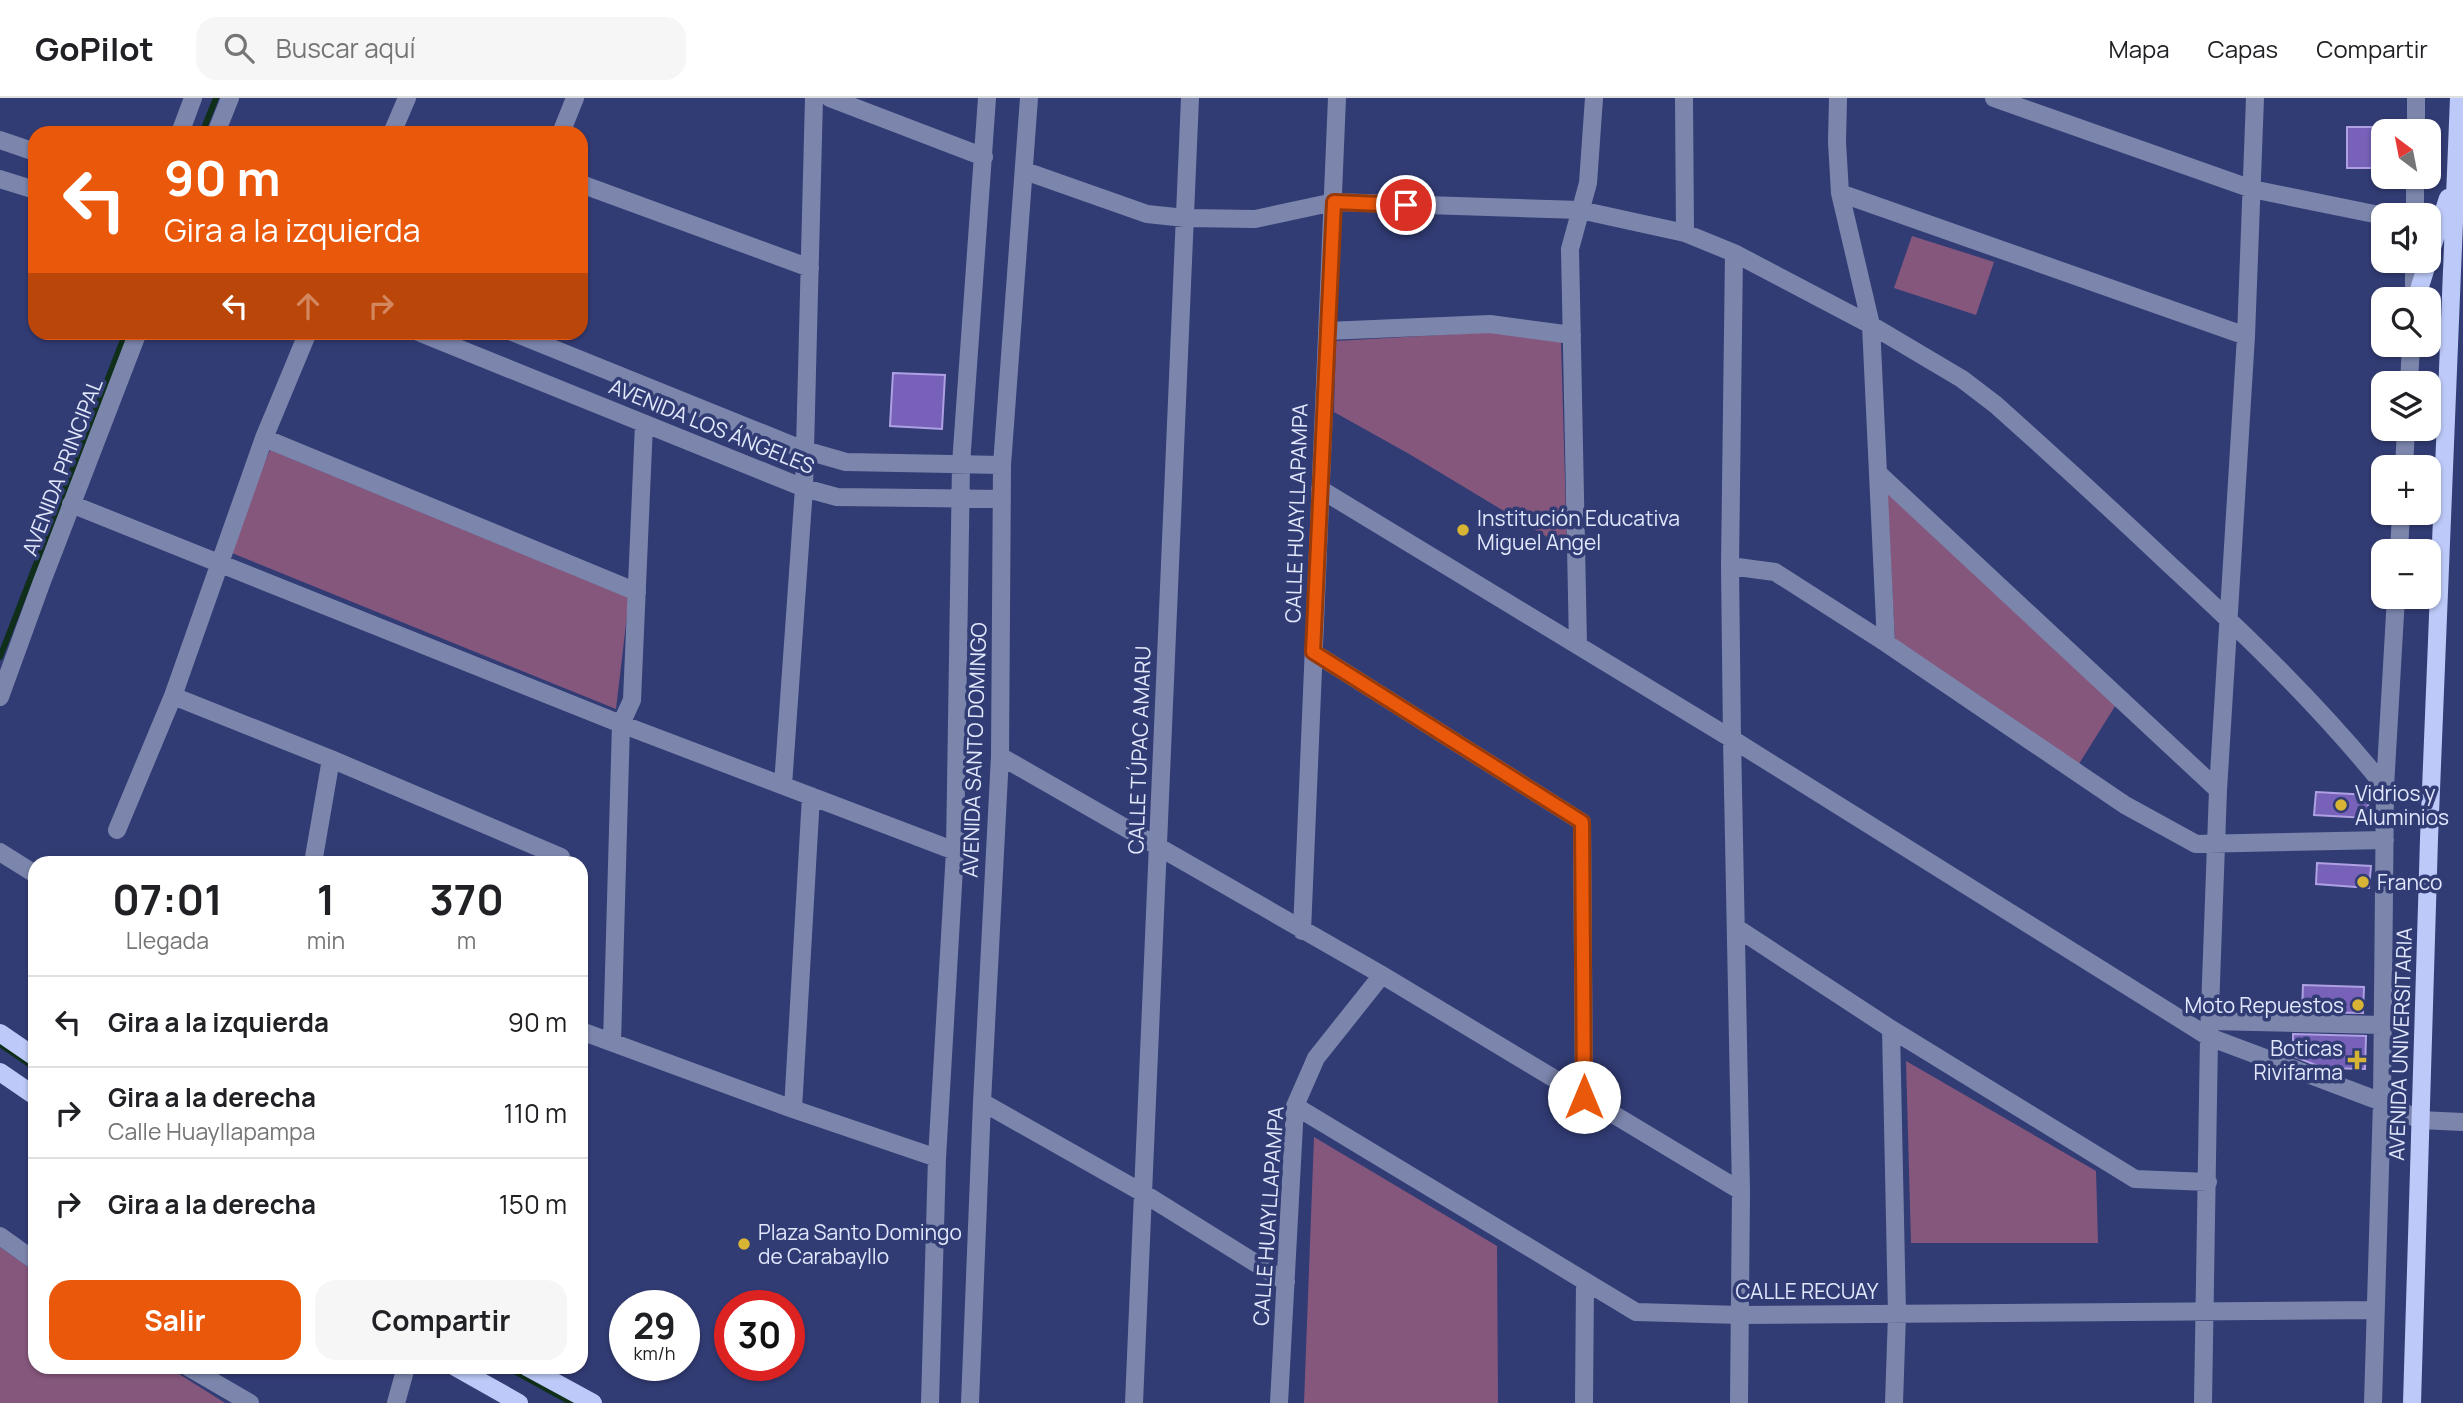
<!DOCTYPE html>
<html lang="es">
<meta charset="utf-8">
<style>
body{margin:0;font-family:Manrope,sans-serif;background:#f6f6f6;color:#202124;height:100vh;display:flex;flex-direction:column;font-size:26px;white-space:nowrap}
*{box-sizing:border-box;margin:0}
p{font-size:23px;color:#757577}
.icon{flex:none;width:38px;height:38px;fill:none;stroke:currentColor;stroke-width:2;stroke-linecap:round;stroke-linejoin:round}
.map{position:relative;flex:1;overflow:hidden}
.panel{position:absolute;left:28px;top:758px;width:560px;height:518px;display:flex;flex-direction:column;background:#fff;border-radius:21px;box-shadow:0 2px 5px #0004}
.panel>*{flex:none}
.top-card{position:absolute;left:28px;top:28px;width:560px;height:214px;border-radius:21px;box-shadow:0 2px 5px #0004;background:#ea580c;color:#fff;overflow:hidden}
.needle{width:46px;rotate:328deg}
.buttons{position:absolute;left:2371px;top:21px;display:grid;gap:14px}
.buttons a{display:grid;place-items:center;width:70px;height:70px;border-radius:14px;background:#fff;box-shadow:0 2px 5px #0004;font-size:35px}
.speed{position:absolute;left:609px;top:1192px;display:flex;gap:14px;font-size:35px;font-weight:700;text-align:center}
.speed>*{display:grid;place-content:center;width:91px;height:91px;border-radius:50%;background:#fff;box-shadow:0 2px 5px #0004;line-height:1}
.speed small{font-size:18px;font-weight:400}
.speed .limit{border:10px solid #d22;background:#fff;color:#111}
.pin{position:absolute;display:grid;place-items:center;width:60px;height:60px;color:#fff;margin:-30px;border:4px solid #fff;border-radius:50%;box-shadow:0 2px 7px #0007}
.me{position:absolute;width:77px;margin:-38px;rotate:0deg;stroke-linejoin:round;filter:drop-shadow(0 0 5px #0008)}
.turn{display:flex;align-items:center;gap:24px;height:147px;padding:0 21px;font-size:32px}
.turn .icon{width:91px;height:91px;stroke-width:2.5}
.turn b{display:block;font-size:49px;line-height:60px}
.lanes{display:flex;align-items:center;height:66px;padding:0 21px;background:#0003;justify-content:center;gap:35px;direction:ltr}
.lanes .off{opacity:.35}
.eta{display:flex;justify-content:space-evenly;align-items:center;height:119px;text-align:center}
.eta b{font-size:42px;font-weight:700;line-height:49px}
.primary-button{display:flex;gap:14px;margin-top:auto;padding:14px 21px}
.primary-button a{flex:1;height:80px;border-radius:21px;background:#ea580c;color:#fff;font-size:28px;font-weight:700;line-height:80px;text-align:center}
.primary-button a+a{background:#f6f6f6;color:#202124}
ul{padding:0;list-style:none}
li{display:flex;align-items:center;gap:21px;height:91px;padding:0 21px;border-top:2px solid #e0e0e0}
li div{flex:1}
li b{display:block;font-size:26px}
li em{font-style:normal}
header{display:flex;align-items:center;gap:42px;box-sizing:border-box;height:98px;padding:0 35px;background:#fff;border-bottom:2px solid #e0e0e0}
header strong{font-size:33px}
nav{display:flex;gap:38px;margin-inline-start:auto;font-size:24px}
.search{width:490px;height:63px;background:#f6f6f6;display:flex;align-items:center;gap:18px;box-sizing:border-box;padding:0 24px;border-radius:21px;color:#757577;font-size:26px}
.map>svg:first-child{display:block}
.green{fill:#86577d}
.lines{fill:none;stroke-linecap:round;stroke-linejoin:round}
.stream{stroke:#0f2f1b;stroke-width:6}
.building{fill:#7761b9;stroke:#aea0e3;stroke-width:2}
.minor{stroke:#7c86ad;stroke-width:18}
.major{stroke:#bdcaf9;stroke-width:18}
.route-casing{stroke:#983908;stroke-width:18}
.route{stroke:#ea580c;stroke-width:12}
.poi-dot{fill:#d7b434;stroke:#323c74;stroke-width:2.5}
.labels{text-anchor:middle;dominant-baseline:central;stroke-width:7;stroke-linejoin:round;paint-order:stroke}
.street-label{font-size:21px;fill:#e1e7fc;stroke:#323c74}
.poi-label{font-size:21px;fill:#e1e7fc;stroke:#323c74;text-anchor:start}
</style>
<header>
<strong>GoPilot</strong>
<div class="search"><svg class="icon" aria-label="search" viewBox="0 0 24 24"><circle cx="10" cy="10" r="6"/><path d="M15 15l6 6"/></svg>Buscar aquí</div>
<nav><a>Mapa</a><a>Capas</a><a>Compartir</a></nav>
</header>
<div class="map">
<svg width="2463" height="1305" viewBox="0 0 2463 1305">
<rect width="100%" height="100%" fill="#323c74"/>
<!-- green -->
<path class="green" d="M1912,138l82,26 -18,53 -82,-27z
M1490,234l71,10 6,207 -156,-94 -77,-43 2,-71z
M270,352l359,148 -13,111 -389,-158z
M1887,393l230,212 -40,64 -182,-127z
M1906,963l190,110 2,72h-187z
M1314,1039l183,109 1,157h-194z
M0,1149l35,25v95h133l57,36h-225z"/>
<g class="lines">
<!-- stream -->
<path class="stream" d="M202,35l14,-35
M0,559l126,-325
M0,946l35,24
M507,1269l65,36"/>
</g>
<!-- building -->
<path class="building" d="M2347,29h37v41h-37z
M893,275l52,2 -3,54 -52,-3z
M2316,694l53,3 -2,23 -53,-3z
M2317,765l54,3 -2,22 -53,-4z
M2303,887l61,2 -1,26 -61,-1z
M2293,936l73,2 -1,33 -42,-1 -30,-12z"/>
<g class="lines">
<!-- minor -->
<path class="minor" d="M830,0l154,59
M1684,0l1,135
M1838,0l-1,44 3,51 31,132 15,318
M1994,0l258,91 132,27
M2416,33v-33
M180,35l13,-35
M216,35l14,-35
M392,35l15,-35
M561,35l14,-35
M0,42l35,12
M1025,73l122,43 38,4 70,1 79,-17 246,8 105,23 49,20 137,72 91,54 34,26c58,52 116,105 173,159 76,70 151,142 216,223
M0,81l35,11
M581,86l229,84
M1840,95l406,143
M2415,117v-38
M1734,155l-4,313 2,173 9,452 -2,212
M2414,201v-38
M1327,233l163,-7 82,11
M418,234l386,156 33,9 165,2
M512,234l292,118 42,12 156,3
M2409,285l2,-38
M264,340l373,154
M2404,369l2,-38
M1878,375l340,317
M1320,391l412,250 477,298 173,65 38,18 43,2
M71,406l550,220 334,127
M2399,453l2,-38
M1730,468l45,6 111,71 239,162 71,39 189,-4
M1578,547l-8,-396 18,-66 6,-85
M1313,554l269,170 2,275
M173,598l158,63 230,98
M0,599l41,-113 97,-252
M1000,658l382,219 359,216
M783,687l21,-297 10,-390
M117,732l56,-134 91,-258 44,-106
M0,754l35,22
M313,765l18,-104
M1737,830l154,101 244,150 73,3
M1302,833l35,-833
M2210,923l172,4
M1891,931l6,285 -3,89
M581,933l212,78 144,49
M612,944l9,-318 11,-24 12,-276
M982,1004l161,91 143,89
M1295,1008l341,206 104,3 636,-5
M793,1011l18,-313
M0,1138l35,25
M188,1269l62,36
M396,1305l10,-36
M930,1305l7,-245 18,-307 6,-387 26,-366
M970,1305l12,-301 18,-346 2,-291 27,-367
M1134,1305l56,-1305
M1279,1305l16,-297 21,-48 66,-83
M1584,1305l1,-122
M2203,1305l6,-366 9,-247 28,-454 9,-238
M2373,1305l9,-301 3,-315 11,-190"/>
<!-- major -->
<path class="major" d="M2429,159l19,-59
M2416,201l12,-38
M0,935l35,24
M0,974l35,24
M455,1269l64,36
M527,1269l66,36
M2412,1305l17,-564 30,-741"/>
</g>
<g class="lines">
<!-- route casing -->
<g class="route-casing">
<path id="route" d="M1406,107l-72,-3 -21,450 269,170 2,275"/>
</g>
<!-- route -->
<use href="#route" class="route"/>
</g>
<!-- markers -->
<g class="poi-dot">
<circle cx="1463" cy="432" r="7"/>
<circle cx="2341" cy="707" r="7"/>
<circle cx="2363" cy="784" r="7"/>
<circle cx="2358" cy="907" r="7"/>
<path d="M2353.5 951.5h7v7h7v7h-7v7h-7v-7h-7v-7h7z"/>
<circle cx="744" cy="1146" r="7"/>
</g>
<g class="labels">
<!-- street labels -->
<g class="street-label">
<text transform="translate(712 328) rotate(22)">AVENIDA LOS ÁNGELES</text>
<text transform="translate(62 369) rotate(-69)">AVENIDA PRINCIPAL</text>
<text transform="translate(1296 415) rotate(-88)">CALLE HUAYLLAPAMPA</text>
<text transform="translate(974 652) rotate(-88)">AVENIDA SANTO DOMINGO</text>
<text transform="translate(1139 652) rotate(-88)">CALLE TÚPAC AMARU</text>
<text transform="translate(2400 946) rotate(-88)">AVENIDA UNIVERSITARIA</text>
<text transform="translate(1268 1118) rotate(-86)">CALLE HUAYLLAPAMPA</text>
<text x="1807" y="1193">CALLE RECUAY</text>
</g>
<!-- poi labels -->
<g class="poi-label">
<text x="1477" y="420">Institución Educativa<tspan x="1477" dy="24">Miguel Angel</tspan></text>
<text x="2355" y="695">Vidrios y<tspan x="2355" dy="24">Aluminios</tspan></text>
<text x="2377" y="784">Franco</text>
<text x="2344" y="907" text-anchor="end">Moto Repuestos</text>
<text x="2343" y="950" text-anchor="end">Boticas<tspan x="2343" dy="24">Rivifarma</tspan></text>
<text x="758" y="1134">Plaza Santo Domingo<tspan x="758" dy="24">de Carabayllo</tspan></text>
</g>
</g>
</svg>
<div class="buttons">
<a><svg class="needle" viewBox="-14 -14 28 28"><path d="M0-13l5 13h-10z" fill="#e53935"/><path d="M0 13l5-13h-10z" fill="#757577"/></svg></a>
<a><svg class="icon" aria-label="sound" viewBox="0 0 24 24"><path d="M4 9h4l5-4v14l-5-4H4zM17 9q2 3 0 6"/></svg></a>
<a><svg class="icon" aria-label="search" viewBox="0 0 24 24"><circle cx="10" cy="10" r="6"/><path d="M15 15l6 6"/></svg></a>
<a><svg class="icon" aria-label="layers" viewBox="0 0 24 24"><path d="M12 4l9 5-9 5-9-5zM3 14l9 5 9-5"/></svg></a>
<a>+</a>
<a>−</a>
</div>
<div class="speed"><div>29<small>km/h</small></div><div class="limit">30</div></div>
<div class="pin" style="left:1406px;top:107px;background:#d93025"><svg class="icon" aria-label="arrive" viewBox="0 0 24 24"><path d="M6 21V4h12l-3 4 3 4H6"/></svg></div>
<svg class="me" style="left:1584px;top:999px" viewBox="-20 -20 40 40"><circle r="19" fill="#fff"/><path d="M0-13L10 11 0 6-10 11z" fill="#ea580c"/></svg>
<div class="top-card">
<div class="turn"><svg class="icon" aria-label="left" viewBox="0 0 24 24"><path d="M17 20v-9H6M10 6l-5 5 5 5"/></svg><div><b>90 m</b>Gira a la izquierda</div></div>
<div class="lanes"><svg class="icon" aria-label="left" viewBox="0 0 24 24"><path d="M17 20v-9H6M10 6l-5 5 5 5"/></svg><svg class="icon off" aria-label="ahead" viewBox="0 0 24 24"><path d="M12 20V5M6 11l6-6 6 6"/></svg><svg class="icon off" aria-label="right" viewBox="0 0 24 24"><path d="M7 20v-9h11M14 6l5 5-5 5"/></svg></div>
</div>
<section class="panel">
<div class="eta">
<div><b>07:01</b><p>Llegada</p></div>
<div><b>1</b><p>min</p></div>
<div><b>370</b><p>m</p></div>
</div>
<ul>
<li><svg class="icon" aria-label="left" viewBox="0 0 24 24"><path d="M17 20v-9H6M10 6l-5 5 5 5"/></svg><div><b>Gira a la izquierda</b></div><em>90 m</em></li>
<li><svg class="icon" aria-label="right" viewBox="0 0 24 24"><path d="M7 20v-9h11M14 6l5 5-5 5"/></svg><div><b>Gira a la derecha</b><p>Calle Huayllapampa</p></div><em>110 m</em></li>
<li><svg class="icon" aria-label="right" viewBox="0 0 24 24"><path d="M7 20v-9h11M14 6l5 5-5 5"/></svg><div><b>Gira a la derecha</b></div><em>150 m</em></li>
</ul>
<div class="primary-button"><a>Salir</a><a>Compartir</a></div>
</section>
</div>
